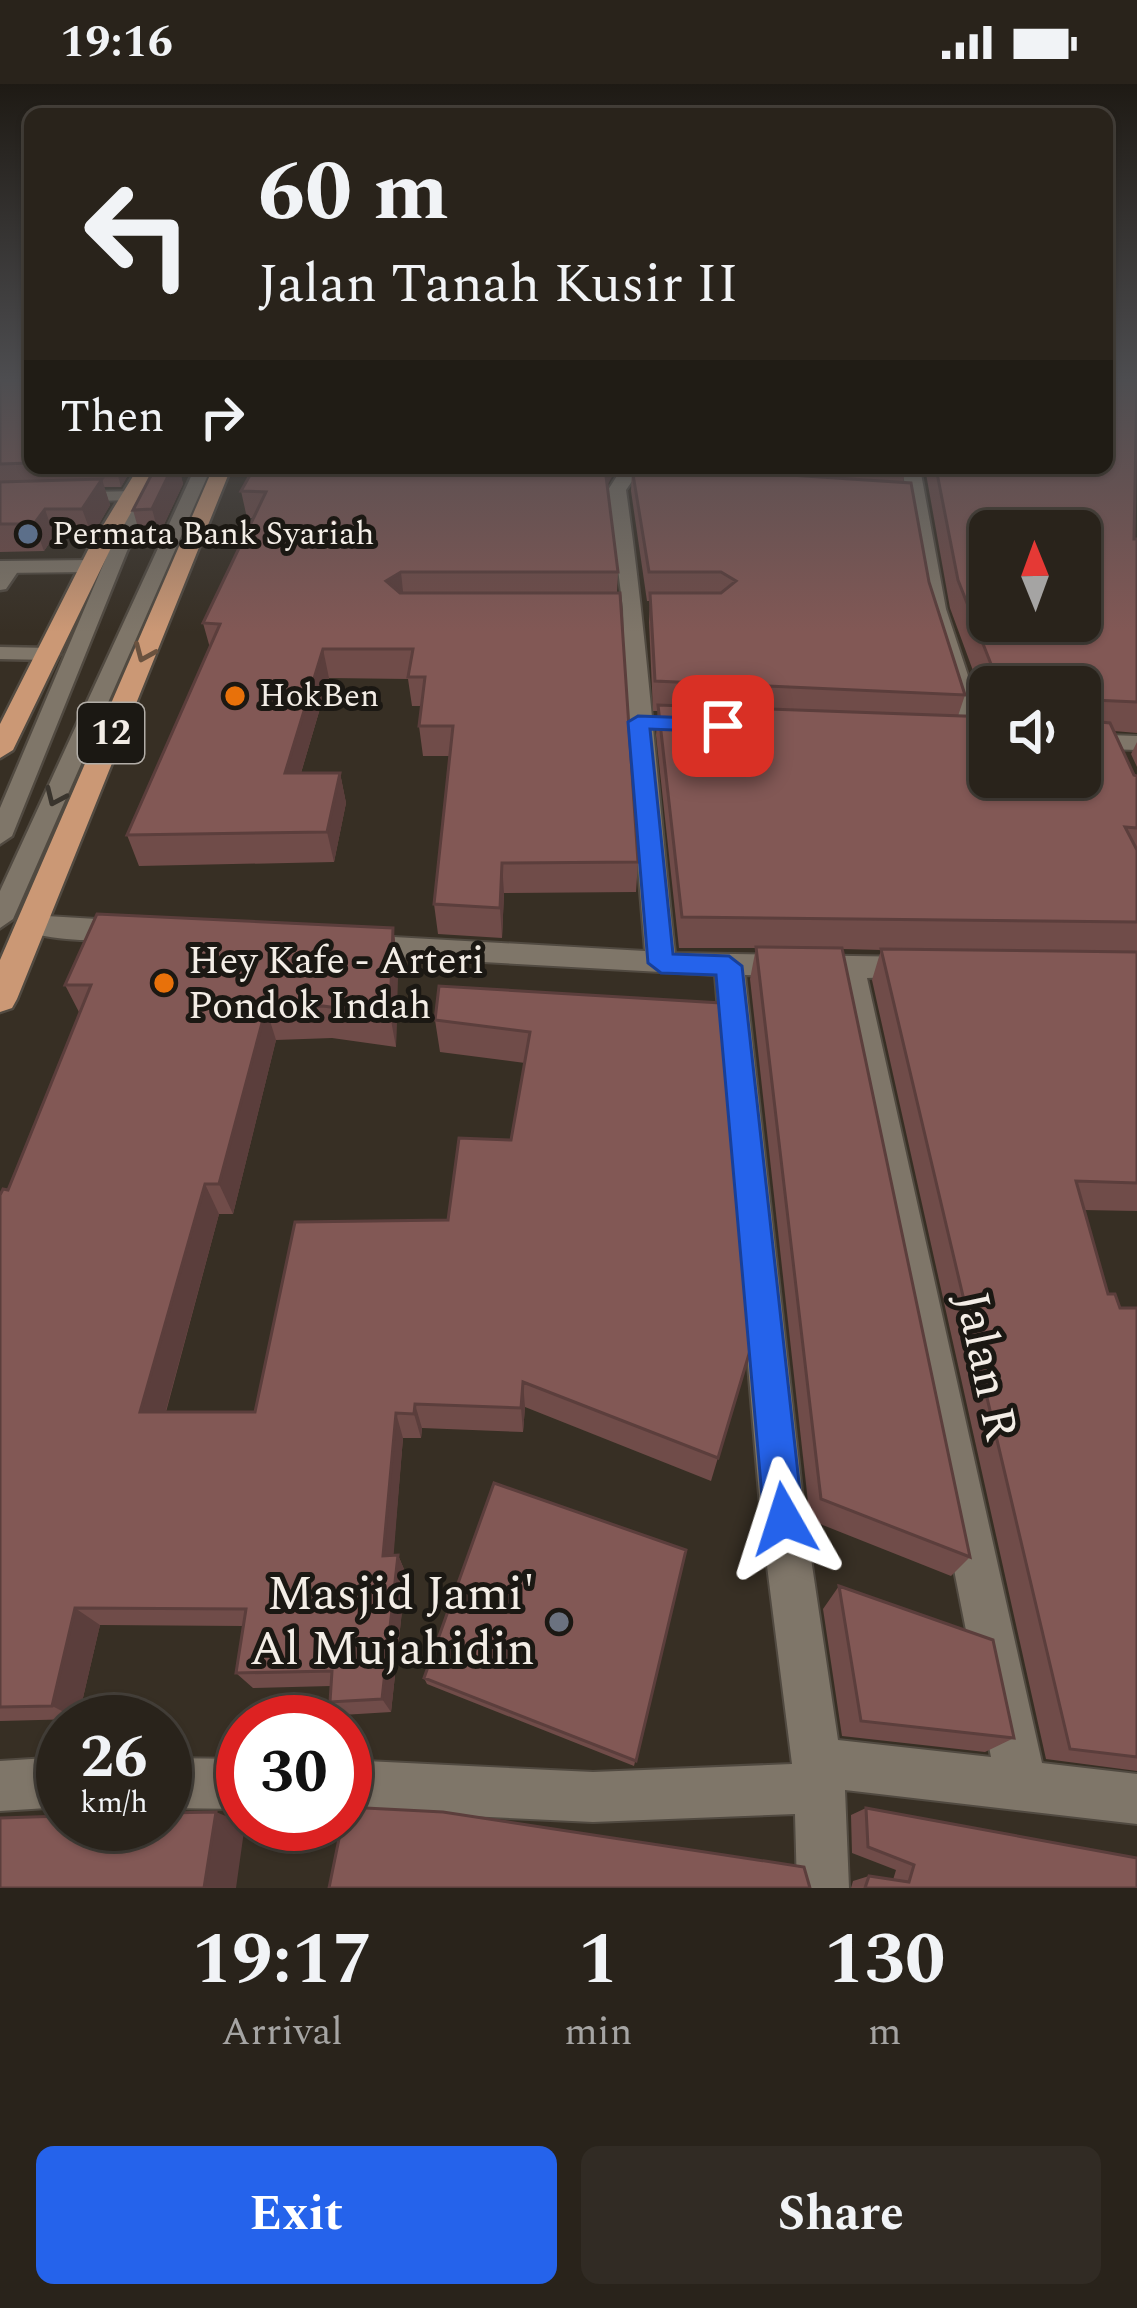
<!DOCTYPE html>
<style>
body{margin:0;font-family:Spectral,serif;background:#312b24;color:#f1f3f6;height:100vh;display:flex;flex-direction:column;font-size:45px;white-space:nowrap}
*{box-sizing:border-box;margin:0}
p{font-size:39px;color:#a5a4a3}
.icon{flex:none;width:66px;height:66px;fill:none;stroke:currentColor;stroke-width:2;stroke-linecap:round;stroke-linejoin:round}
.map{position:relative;height:1804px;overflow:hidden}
.drawer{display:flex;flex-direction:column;background:#29231b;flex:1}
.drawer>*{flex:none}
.guide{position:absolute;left:24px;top:24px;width:1089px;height:366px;border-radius:18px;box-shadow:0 3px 9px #0004,0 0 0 3px #45403a;background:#29231b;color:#f1f3f6;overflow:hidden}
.needle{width:78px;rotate:359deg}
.fabs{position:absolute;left:969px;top:426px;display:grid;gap:24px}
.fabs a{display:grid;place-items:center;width:132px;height:132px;border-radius:18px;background:#29231b;box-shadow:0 3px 9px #0004,0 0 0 3px #45403a;font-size:60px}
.speed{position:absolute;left:36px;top:1611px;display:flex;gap:24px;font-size:60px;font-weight:700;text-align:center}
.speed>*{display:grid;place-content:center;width:156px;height:156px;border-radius:50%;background:#29231b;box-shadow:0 3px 9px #0004,0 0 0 3px #45403a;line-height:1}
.speed small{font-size:30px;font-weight:400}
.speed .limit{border:18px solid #d22;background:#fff;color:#111}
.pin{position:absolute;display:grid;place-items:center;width:102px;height:102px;color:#fff;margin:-51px;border-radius:24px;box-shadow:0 6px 18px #0006}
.me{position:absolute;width:132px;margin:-66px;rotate:354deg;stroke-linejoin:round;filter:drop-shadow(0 0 9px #0008)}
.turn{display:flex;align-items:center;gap:42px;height:252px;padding:0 36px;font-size:54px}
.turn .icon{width:156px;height:156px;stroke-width:2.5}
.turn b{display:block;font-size:84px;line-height:102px}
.then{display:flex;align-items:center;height:114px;padding:0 36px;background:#0003;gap:24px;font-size:45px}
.eta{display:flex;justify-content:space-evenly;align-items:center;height:204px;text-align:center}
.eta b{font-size:72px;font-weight:700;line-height:84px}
.cta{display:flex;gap:24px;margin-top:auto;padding:24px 36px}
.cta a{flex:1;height:138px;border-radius:18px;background:#2563eb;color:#fff;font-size:48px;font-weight:700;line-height:138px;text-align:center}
.cta a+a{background:#312b24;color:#f1f3f6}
.status{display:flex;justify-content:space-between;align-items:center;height:84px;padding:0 60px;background:#29231b;direction:ltr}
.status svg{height:33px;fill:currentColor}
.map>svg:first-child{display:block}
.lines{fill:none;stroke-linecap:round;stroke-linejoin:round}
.service-casing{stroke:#514a41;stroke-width:5}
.minor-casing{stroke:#514a41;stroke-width:4}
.trunk-casing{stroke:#514a41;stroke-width:5}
.service{fill:#7f7669;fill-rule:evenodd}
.minor{fill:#7f7669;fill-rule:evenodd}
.trunk{fill:#cb9875;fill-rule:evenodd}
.wall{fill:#704c49;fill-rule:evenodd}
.shaded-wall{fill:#5b3e3c}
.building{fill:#825855;stroke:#5b3e3c;stroke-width:3;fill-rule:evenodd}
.oneway{stroke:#6a523f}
.oneway2{stroke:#39342d}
.route{fill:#2563eb;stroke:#184099;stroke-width:3}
.service-dot{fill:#5c6f8a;stroke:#1b1813;stroke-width:4.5}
.food-dot{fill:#e8710a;stroke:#1b1813;stroke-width:4.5}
.worship-dot{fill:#6b7280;stroke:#1b1813;stroke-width:4.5}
.labels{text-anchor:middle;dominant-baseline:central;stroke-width:10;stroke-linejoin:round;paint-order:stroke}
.far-poi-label{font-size:33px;fill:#f3ede6;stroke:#1b1813;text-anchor:start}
.shield{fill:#1b1813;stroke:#b2ada7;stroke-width:3}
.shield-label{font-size:36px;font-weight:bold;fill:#f3ede6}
.poi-label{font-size:39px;fill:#f3ede6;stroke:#1b1813;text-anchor:start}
.near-street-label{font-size:48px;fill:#f3ede6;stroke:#1b1813}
.near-poi-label{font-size:48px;fill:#f3ede6;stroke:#1b1813;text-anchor:end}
</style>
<div class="status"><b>19:16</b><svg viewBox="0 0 49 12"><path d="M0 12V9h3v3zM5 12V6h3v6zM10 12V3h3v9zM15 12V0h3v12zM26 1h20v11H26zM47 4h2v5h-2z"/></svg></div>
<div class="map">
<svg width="1137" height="1804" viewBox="0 0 1137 1804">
<rect width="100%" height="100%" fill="#372f24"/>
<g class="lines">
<!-- service casing -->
<g class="service-casing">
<path id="service" d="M154,384h16l-43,83 -115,285 -12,8v-36l109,-257z
M195,384h16l-198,451 -13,9v-37z
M12,478l9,5 -15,22 -6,1v-18z
M0,563l50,1 10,6 -10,6 -50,-1z"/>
</g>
<!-- minor casing -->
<g class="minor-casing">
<path id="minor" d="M622,384h19l-15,22c22,153 32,308 49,463l240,4 10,3 5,8 -5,8 -58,2 175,785 95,11v50l-292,-34 4,98h-52l-2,-74 -202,8 -248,-12v-50l248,12 199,-8 -31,-246 -46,-543 -357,-20 -14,-10 14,-10 287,16 -19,-229 -3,-113 -15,-119zM745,891l92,2 154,780 -153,-17 -33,-222z
M902,384h18l26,141 42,127 -4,5h-16l-4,-5 -38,-127z
M136,407l3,4 -9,5 -130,4v-10z
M0,477l92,-1 10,6 -10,6 -92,1z
M1080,650l57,2v14l-57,-2z
M30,831l100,6 14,10c-12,16 -116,10 -128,-6z
M63,1673v50l-63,4v-50z
M165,1674l78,1v50l-78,-1z"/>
</g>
<!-- trunk casing -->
<g class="trunk-casing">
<path id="trunk" d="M138,384h18l-46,82 -97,200 -13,8v-34l88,-174z
M213,384h18l-214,531 -5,9 -12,4v-52z"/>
</g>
<!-- service -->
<use href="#service" class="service"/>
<!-- minor -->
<use href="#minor" class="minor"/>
<!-- trunk -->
<use href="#trunk" class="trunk"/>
</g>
<!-- wall -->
<path class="wall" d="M0,296h30v88h102l-11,19h-17l6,18 -18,31h-38l-10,15 -44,1z
M1137,296l-3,159h3v194l-23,-2 20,44 3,1v435l-53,-1 24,84 12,14h17v463l-91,-12 -174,-779 9,-30 -39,-1 128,608 -19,19 -141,-56 -60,-541 6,-31h-77l-23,-213 2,-24h-5l-4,-89 1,-21h-3l-16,-110 1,-23h274l-3,14 26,100 36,113 -7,21 32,1 -40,-109 -25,-140h182zM990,603h90l-90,90z
M155,384h24l4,16 -24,51h-19l-7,-25z
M607,401l11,87 -1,21 21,269 -2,30 -132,1 -2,45 -64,-4 -4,-30 15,-148h-26l-4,-30 3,-20h-10l-4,-27 -79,-1 -28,95h39l6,30 -12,59 -195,4 -12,-31 83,-187 -7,-25 50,-105h-6l-6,-27z
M1137,658v25l-6,-13z
M393,844l5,32 -2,87 -64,-9 -56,2 -43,174h-14l-53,198h89l193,-192 63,-80 14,-77 -85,-11 -5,-32 286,-17 31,341 -41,137 -186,-74 -2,25 -101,-4 -1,10h-18l-10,117h5l8,19 -15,138 -49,3 -12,-13 1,-16 -78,2 -17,-15 8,-47 -144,-1 -22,94 -78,2v-526l8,-5 72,-176 -15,-29z
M686,1466l-52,216 -207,-82 -3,-6z
M839,1502l175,152 -29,14 -143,-16 -19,-127z
M866,1724l271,80h-286l2,-7 16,-5 24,4 3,-10 -44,-17 -1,-38z"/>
<!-- shaded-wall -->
<path class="shaded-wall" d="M116,384h16l-11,19z
M172,384h7l4,16 -24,51 -7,-26z
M604,384h13l-13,23z
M102,395l8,26 -18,31 -10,-27z
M45,425l9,27 -10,15 -10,-27z
M401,488l3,29 -18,-20z
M323,565l6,29 -37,125 -7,-30z
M340,689l6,30 -12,59 -7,-30z
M502,779l2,30 -2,45 -2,-30z
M393,844l5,32 -2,87 -6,-32z
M266,924l10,32 -43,174 -14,-30z
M205,1100l14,30 -60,222 -19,-24z
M523,1298l2,25 -2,25 -2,-24z
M415,1320l7,24 -1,10 -7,-24z
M396,1329l7,25 -11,137 -9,-19z
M398,1471l8,19 -15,138 -9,-13z
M75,1524l25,17 -22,94 -26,-13z
M216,1728l29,12 -9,64h-32z"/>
<!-- building -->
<path class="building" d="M0,296h30v83l-30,1z
M1107,296h30l-3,159h3v163l-44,-2 -5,4 1,17 21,2 24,52 3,1v52l-12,-1 12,23v72l-455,-5 -24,-212 332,12v60h90v-90h-80l-42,-107 -22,-112h171zM990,447h90v90h-90z
M155,384h17l-20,41 -19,1z
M254,384h351l13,104h-217l-15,9 14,12h220l18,269 -136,1 -2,45 -66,-4 19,-178h-34l6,-49h-17l5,-28h-90l-38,124h55l-13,59 -200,3 93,-211 -17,-1 63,-131 -25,-1z
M632,384h146l12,7 121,8 18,99 36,113 -310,-14 -5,-88h71l15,-12 -15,-9h-72z
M102,395l-20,30h-37l-11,15h-34v-42z
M97,830l296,14 -3,87 -67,-9 -57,2 -47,176h-14l-65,228h115l40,-190 153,-2 11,-82 52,2 19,-108 -95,-12 4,-34 282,17 31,341 -34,114 -195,-76 -2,26 -106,-4 -1,10 -18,-1 -13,143 15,-1 -16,144 -52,3 2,-31 -96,2 10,-64 -171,-1 -23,98 -52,1v-512l3,-6 5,1 83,-205h-26z
M756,863l86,1 128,609 -149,-58z
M881,865l256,3v231l-61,-2 32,113h7l5,14h17v449l-67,-8z
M494,1399l192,67 -50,211 -212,-83z
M839,1502l154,54 21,98 -153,-17z
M346,1723l97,5 361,55 6,21h-481l13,-64h3z
M866,1724l271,50v30h-272l4,-12 40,6 5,-17 -46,-18z
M216,1728l-12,76h-204v-70l63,-2v8h102v-11z"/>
<!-- one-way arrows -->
<defs><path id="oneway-chevron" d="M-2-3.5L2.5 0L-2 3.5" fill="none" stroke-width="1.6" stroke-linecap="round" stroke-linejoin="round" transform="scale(3)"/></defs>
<use class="oneway" href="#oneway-chevron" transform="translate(144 569) rotate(113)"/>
<use class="oneway2" href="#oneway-chevron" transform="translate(55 713) rotate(114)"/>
<!-- sky -->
<linearGradient id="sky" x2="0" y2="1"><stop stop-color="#1e1a14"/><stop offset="0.54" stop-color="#4d4d50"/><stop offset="1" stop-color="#4d4d50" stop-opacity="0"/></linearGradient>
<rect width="1137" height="548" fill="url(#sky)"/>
<!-- route -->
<path class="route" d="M638,632l85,3 10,7 -10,6 -73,-3 23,225 56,2 13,10 61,553 -5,14 -14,5 -14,-5 -6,-14 -48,-544 -55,-2 -13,-10 -20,-241z"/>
<!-- markers -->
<circle class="service-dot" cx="28" cy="450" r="12"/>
<g class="food-dot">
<circle cx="235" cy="612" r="12"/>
<circle cx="164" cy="899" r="12"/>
</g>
<circle class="worship-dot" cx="559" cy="1538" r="12"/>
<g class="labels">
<!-- far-poi labels -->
<g class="far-poi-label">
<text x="52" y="450">Permata Bank Syariah</text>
<text x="259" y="612">HokBen</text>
</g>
<!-- shield labels -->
<rect class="shield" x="78" y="619" width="66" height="60" rx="9"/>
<g class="shield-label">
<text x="111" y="649">12</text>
</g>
<!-- poi labels -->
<g class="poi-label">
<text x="188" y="877">Hey Kafe - Arteri<tspan x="188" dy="45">Pondok Indah</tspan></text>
</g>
<!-- near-street labels -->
<g class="near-street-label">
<text transform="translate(986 1282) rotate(78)">Jalan R</text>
</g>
<!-- near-poi labels -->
<g class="near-poi-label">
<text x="535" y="1510">Masjid Jami'<tspan x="535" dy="55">Al Mujahidin</tspan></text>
</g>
</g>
</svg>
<div class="fabs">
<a><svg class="needle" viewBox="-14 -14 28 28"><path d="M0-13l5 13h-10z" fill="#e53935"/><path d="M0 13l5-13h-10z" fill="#a5a4a3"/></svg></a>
<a><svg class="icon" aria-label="sound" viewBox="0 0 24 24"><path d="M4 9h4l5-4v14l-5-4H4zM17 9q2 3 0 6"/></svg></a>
</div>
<div class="speed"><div>26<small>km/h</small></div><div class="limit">30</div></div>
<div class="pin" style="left:723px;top:642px;background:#d93025"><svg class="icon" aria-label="arrive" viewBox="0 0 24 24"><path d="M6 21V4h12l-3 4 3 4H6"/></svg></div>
<svg class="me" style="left:784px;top:1435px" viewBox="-20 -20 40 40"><path d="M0-17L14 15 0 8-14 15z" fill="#2563eb" stroke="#fff" stroke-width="4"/></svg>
<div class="guide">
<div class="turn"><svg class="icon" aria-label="left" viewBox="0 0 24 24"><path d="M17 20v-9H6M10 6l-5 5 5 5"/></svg><div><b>60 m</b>Jalan Tanah Kusir II</div></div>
<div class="then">Then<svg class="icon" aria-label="right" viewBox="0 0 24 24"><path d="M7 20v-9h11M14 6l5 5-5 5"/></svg></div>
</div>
</div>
<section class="drawer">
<div class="eta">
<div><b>19:17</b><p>Arrival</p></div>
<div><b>1</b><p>min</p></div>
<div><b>130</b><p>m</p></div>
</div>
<div class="cta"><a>Exit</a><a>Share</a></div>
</section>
